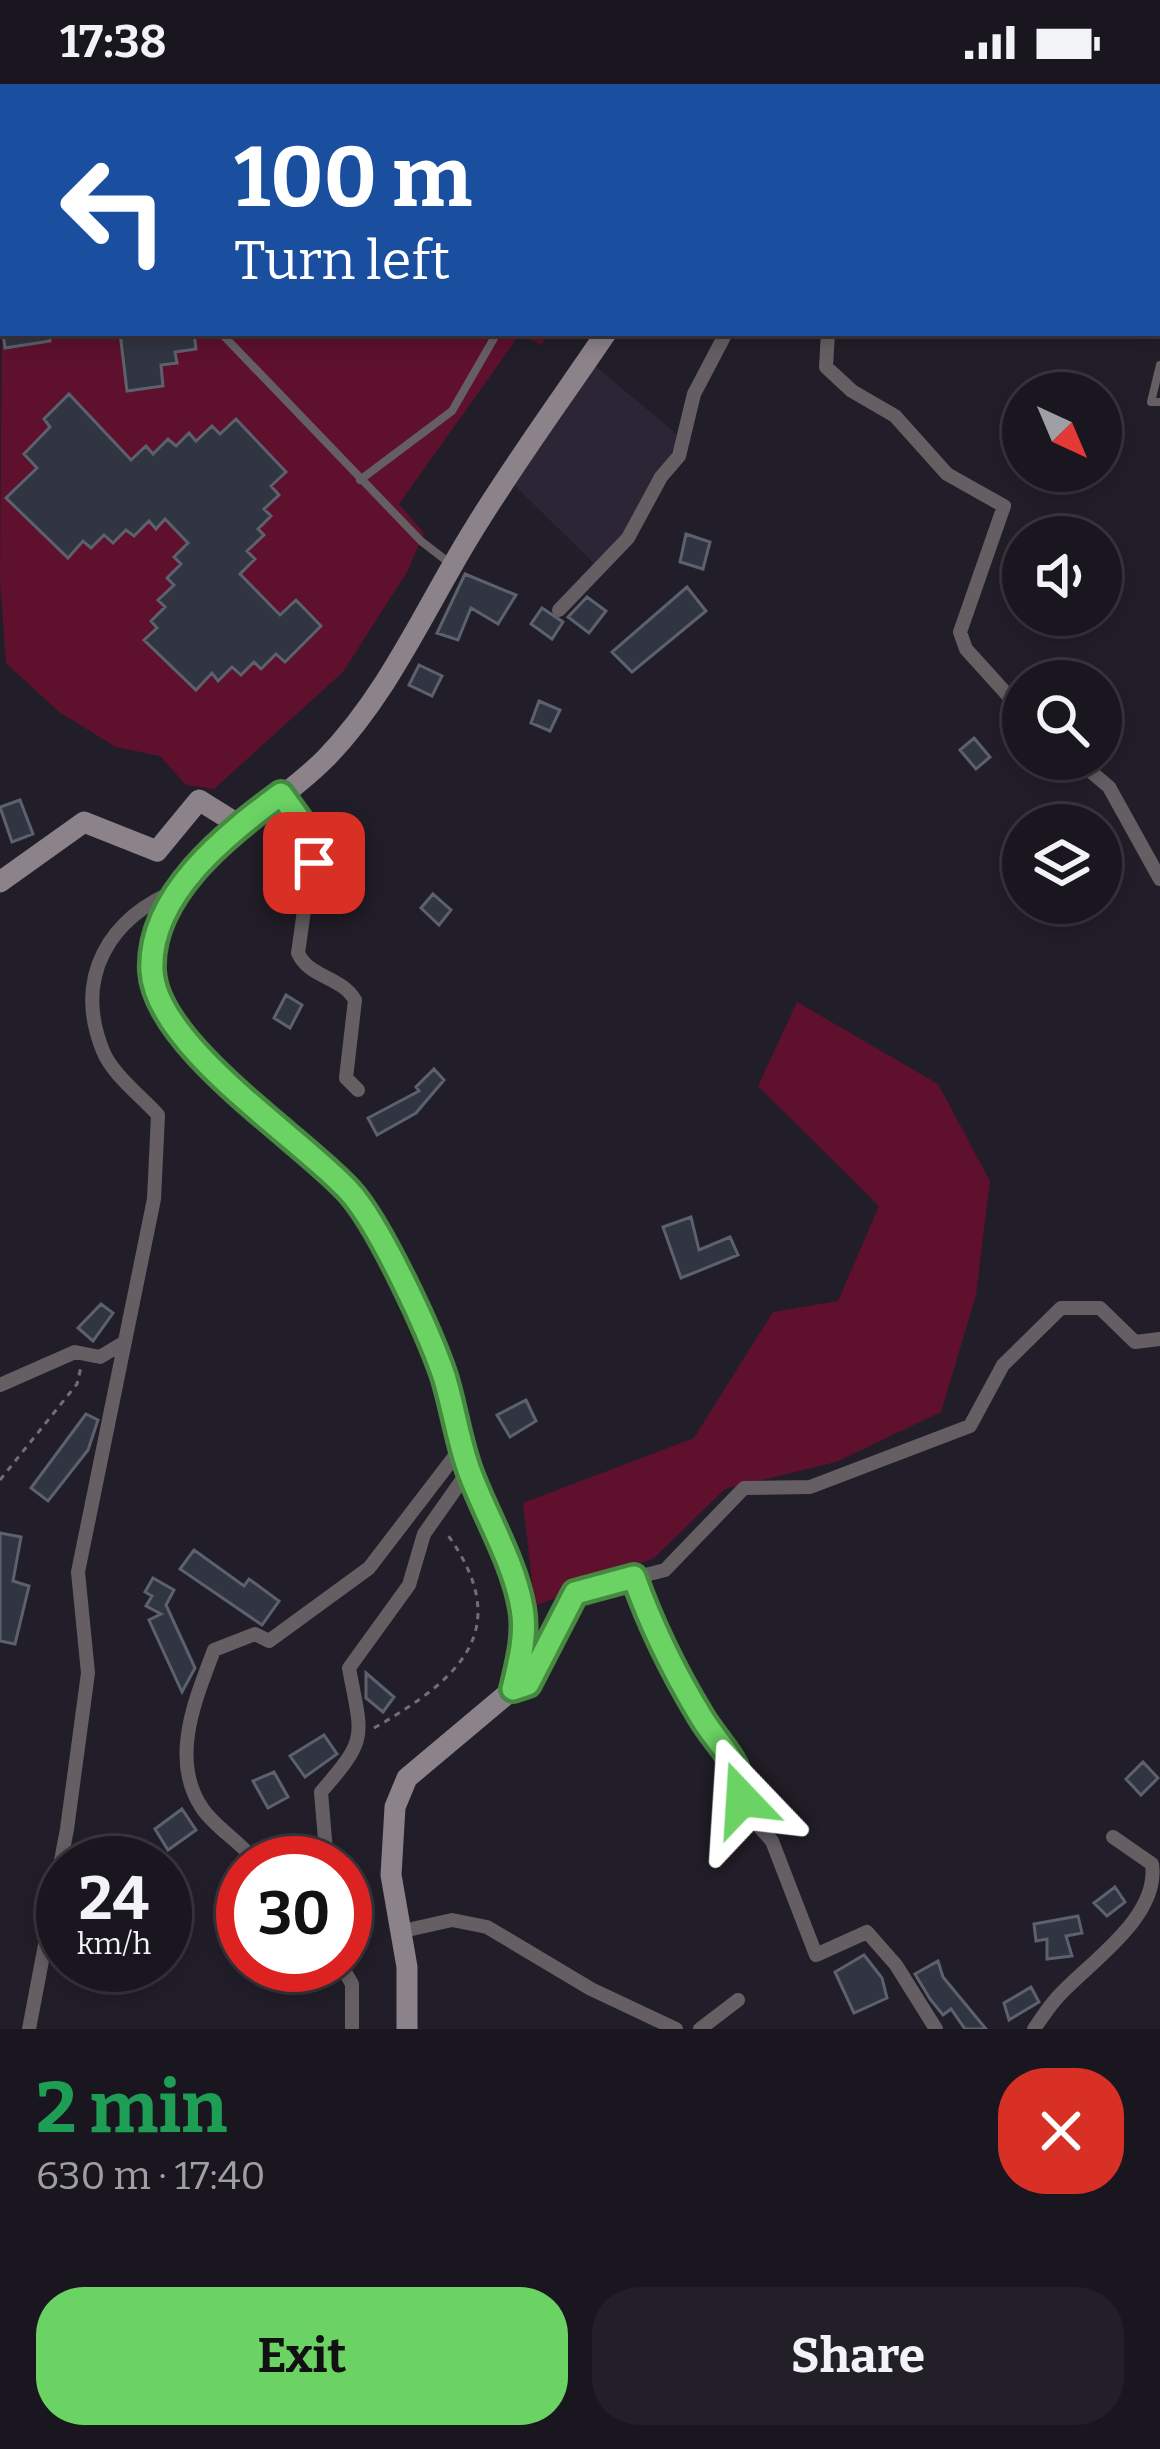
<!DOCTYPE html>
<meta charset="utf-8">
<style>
body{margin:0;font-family:Bitter,serif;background:#231f28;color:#f1f3f6;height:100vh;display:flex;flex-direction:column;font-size:45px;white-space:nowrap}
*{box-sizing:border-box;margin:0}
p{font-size:39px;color:#9f9fa4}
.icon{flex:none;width:66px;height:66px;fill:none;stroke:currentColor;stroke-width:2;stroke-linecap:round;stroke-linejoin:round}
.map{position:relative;height:1945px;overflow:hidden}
.drawer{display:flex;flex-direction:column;background:#1a161f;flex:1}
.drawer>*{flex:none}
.banner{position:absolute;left:0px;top:0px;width:1161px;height:252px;box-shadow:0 6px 18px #0003,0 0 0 3px #38353d;background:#1a4fa0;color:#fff;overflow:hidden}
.needle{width:78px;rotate:136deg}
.buttons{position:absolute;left:1002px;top:288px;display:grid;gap:24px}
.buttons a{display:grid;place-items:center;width:120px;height:120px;border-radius:50%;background:#1a161f;box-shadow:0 6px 18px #0003,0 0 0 3px #38353d;font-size:60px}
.speed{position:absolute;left:36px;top:1752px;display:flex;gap:24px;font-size:60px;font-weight:700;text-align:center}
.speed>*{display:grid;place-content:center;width:156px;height:156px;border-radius:50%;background:#1a161f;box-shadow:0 6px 18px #0003,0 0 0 3px #38353d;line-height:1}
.speed small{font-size:30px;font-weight:400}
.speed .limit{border:18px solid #d22;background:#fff;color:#111}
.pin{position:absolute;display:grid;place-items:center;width:102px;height:102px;color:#fff;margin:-51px;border-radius:24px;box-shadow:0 6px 18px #0006}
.me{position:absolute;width:132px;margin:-66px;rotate:340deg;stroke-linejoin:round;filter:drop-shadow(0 0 9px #0008)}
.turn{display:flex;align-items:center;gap:42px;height:252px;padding:0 36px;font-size:54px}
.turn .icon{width:156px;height:156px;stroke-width:2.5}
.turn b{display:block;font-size:84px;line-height:102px}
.round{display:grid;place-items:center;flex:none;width:126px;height:126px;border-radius:48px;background:#231f28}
.summary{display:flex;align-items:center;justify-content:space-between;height:204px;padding:0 36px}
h1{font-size:72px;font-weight:700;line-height:90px;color:#1e9e55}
.button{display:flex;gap:24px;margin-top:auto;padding:24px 36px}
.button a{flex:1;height:138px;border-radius:48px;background:#6bd363;color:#111;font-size:48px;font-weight:700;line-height:138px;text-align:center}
.button a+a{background:#231f28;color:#f1f3f6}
.status{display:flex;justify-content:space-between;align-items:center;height:84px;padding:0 60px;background:#1a161f;direction:ltr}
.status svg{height:33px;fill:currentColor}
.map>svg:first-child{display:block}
.built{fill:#2b2535}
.green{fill:#5e102d}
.building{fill:#313541;stroke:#5c616e;stroke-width:3}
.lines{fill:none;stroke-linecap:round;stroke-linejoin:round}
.path{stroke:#726e78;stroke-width:3;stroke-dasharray:6 6;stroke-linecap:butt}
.lane{stroke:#655f64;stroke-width:8}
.street{stroke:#655f64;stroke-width:14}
.secondary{stroke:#8c838a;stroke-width:21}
.route-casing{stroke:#468940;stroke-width:30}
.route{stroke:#6bd363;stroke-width:21}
</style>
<div class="status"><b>17:38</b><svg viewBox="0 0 49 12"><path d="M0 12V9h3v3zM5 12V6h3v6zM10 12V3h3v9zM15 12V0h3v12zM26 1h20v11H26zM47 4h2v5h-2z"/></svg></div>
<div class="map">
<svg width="1160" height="1945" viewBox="0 0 1160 1945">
<rect width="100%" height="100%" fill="#221e29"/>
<!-- built -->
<path class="built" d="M595,282l84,70 -34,75 -47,56 -84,-82z"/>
<!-- green -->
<path class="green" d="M0,0h620l3,3h-620v41z
M3,96v153h546l-8,12 -21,-11 -121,170 25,29 -17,39 -64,100 -129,117 -28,-4 -26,-29 -44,-9 -57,-35 -53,-49 -6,-84z
M797,918l141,82 52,97 -14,114 -35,117 -105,50 -111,27 -71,69 -119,48 -12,-103 171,-65 79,-126 65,-11 41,-95 -121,-120z"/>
<!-- building -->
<path class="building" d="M3,249h47v8l-45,7z
M120,249h74l2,16 -21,3 2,11 -16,2 2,21 -36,5z
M69,310l62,66 15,-14 7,8 15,-15 8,7 13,-13 7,8 16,-15 8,8 16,-15 50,53 -15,14 8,9 -15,14 7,7 -13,13 6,6 -17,16 8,8 -15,15 40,41 16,-15 25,26 -36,36 -9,-8 -15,15 -7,-7 -13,13 -9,-8 -14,14 -6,-8 -16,17 -52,-50 13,-12 -6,-7 14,-14 -7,-7 16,-15 -7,-7 14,-14 -7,-7 14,-14 -23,-24 -9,10 -7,-8 -15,15 -8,-6 -13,13 -9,-8 -13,13 -8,-7 -15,17 -62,-60 31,-30 -13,-14 26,-27 -6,-8z
M686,450l24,8 -7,27 -23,-7z
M465,490l51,21 -18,29 -27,-16 -13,32 -21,-7z
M687,503l19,24 -74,61 -20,-20z
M587,513l19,14 -17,22 -21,-16z
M542,524l21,14 -11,17 -21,-15z
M419,581l23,11 -10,20 -23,-11z
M539,617l21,9 -10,21 -19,-8z
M974,654l16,19 -14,12 -16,-19z
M20,716l13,34 -21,8 -12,-35z
M433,810l18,16 -12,15 -18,-17z
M286,911l16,10 -12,23 -16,-10z
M434,985l10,11 -28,33 -39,22 -9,-17 51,-27 -3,-4z
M691,1133l8,33 31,-13 8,18 -57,23 -18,-51z
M101,1220l12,9 -20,28 -15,-13z
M526,1316l10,21 -26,16 -13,-22z
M86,1330l12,6 -10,30 -40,51 -17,-13z
M0,1449l21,4 -8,44 16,5 -14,58 -15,-3z
M194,1466l50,36 5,-7 30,22 -17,24 -82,-56z
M153,1494l21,12 -8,15 29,63 -13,24 -33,-72 12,-6 -15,-8 6,-10 -7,-4z
M366,1589l28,24 -11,15 -17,-14z
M324,1651l13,19 -32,23 -15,-21z
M1143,1678l15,16 -17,17 -15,-16z
M274,1688l14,25 -20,11 -15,-27z
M182,1725l14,21 -28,20 -13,-21z
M1115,1803l10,15 -18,14 -13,-13z
M355,1812l14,30 -15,5 -9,-30z
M1078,1832l4,17 -16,3 6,20 -25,3v-20l-11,2 -2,-17z
M864,1871l18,23 5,20 -33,15 -19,-41z
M938,1877l5,16 43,52h-21l-14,-20 -8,6 -13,-16 -15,-25z
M1031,1903l8,15 -30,18 -5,-17z"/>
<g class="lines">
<!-- path -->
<path class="path" d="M1158,92l2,-3
M0,1396l77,-96 4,-17
M374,1644c87,-50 143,-99 71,-197"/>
<!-- lane -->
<path class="lane" d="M181,0l1,3
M582,0l1,3
M1158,179l2,1
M221,249l200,208 31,24
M1160,281l-9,37h9
M360,396l92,-69 45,-78"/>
<!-- street -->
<path class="street" d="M779,0l1,3
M988,0l1,3
M960,3v-3
M828,249l-2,34 26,24 43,25 52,58 57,32 -44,126 6,17 57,63
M559,526l69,-72 33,-61 18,-21 15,-62 32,-61
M1076,675l33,28 51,92
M281,710l33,46 -16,113c11,25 43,23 57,47l-9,78 12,12
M0,1301l75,-33 25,5 25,-15
M634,1493l19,55 20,26 27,57 41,56 3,39 28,31 44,114 51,-23 29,33 40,64
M513,1605l15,-5 47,-91 90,-23 79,-82 66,-1 160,-61 33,-61 58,-57h39l35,34 25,-3
M256,1779c-14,-21 -40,-34 -54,-55 -33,-49 -6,-110 12,-158l41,-16 14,7 100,-73 92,-120
M327,1779l-6,-71c48,-55 41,-54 28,-124l60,-83 15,-51 45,-64
M403,1847l49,-11 35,7 104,62 85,40
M341,1881l11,19v45
M29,1945l38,-200 21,-156 -10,-101 76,-373 4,-84c-16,-18 -46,-41 -55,-64 -30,-74 6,-134 77,-162
M700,1945l38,-29
M1034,1945c7,-10 14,-21 22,-30 29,-34 104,-80 96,-135l-39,-27"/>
<!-- secondary -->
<path class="secondary" d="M751,3l1,-3
M0,798l84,-60 73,29 42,-51 40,25
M407,1945v-62l-16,-92 4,-68 12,-29 106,-89c6,-25 14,-55 9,-81 -9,-46 -36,-92 -52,-136 -12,-31 -16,-65 -26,-96 -16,-46 -57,-133 -84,-172 -51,-70 -230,-160 -204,-262 23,-90 111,-124 170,-184 64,-66 100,-152 148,-229 41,-67 88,-131 132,-196"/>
</g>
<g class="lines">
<!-- route casing -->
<g class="route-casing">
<path id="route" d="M314,779v-23l-33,-46c-53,39 -133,101 -129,177 4,75 150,168 197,220 31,34 80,141 95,185 10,32 14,65 26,97 16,43 44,89 52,135 5,27 -3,56 -9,81l15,-5 47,-91 59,-16c17,48 40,95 66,138 20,34 40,42 42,84"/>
</g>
<!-- route -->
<use href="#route" class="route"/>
</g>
</svg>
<div class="buttons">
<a><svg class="needle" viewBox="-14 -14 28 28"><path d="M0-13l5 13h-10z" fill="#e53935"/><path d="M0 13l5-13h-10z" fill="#9f9fa4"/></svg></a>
<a><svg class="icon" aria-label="sound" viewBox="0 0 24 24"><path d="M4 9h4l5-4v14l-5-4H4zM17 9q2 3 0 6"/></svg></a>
<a><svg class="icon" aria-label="search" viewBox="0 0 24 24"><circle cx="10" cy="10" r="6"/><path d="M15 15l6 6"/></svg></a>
<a><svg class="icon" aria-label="layers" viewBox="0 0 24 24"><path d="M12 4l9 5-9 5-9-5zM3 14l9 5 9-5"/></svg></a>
</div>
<div class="speed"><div>24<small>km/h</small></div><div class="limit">30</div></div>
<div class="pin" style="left:314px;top:779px;background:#d93025"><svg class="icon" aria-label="arrive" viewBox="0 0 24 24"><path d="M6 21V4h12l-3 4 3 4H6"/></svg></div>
<svg class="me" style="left:742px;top:1715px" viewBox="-20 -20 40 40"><path d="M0-17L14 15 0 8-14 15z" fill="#6bd363" stroke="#fff" stroke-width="4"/></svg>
<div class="banner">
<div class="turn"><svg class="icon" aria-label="left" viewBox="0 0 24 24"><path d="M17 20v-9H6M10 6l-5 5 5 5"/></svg><div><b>100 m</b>Turn left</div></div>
</div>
</div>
<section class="drawer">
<div class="summary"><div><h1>2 min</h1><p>630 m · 17:40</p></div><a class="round" style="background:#d93025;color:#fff"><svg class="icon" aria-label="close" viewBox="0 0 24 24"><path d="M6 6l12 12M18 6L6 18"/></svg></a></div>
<div class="button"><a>Exit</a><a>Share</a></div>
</section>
